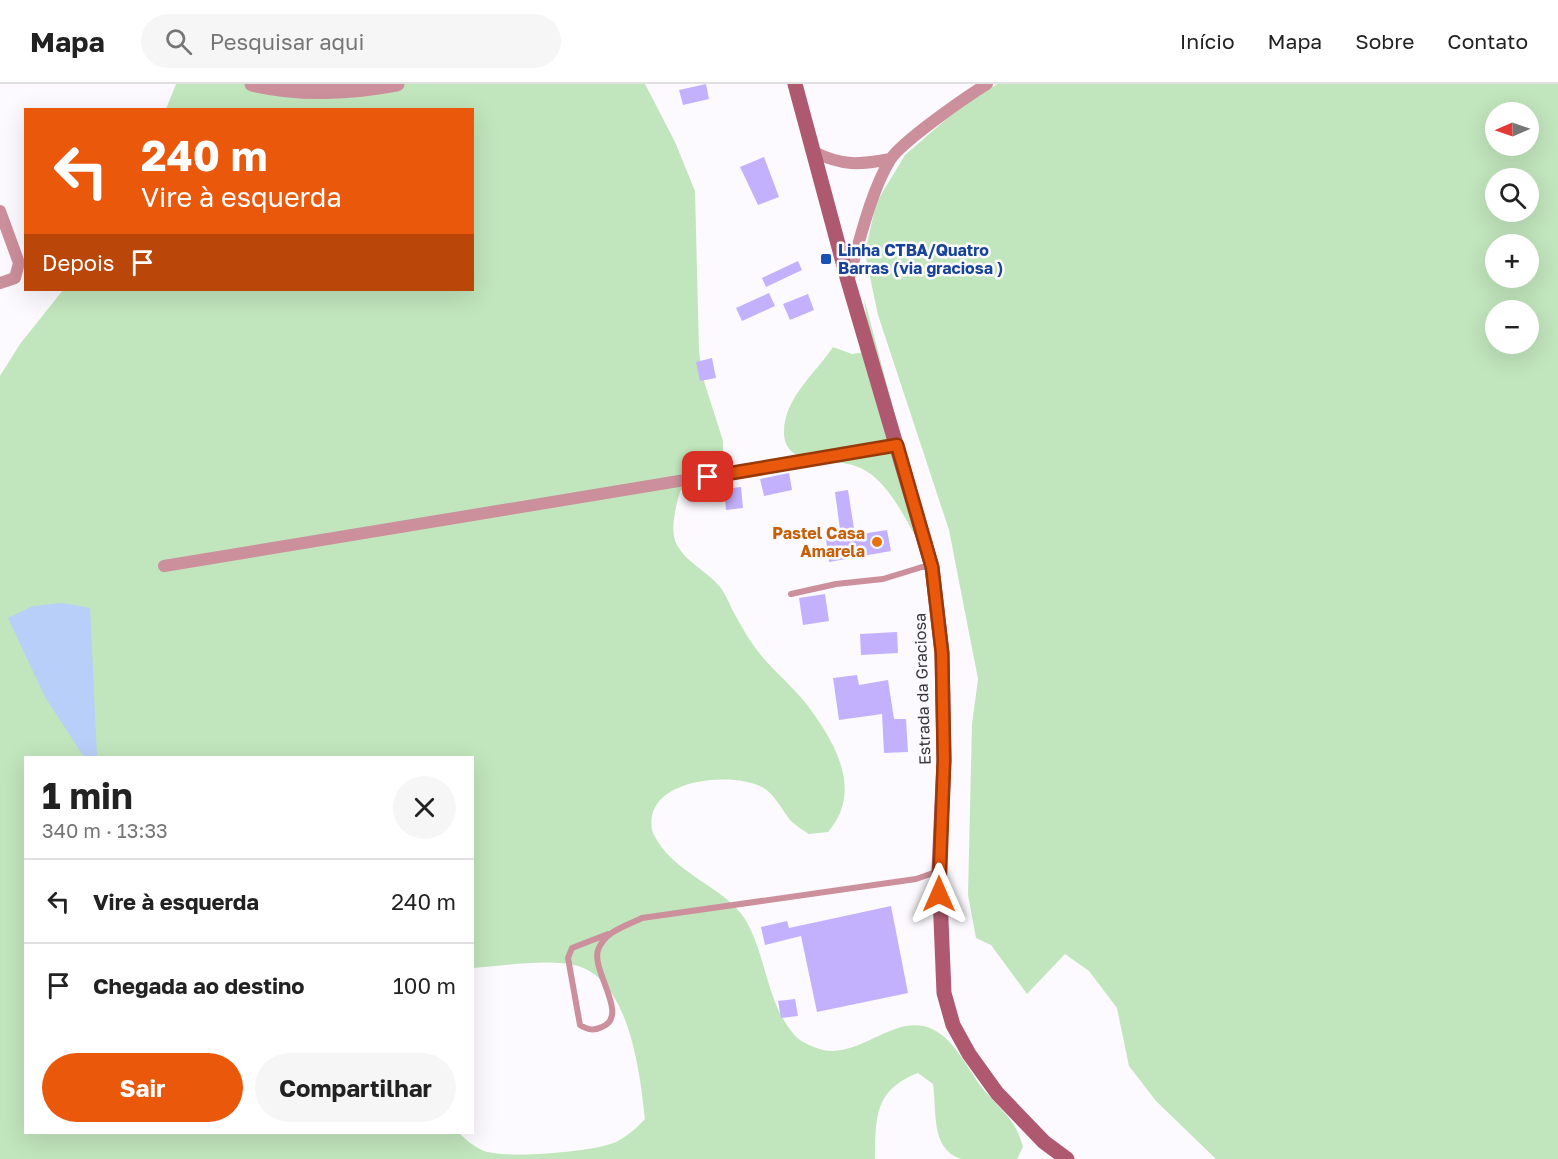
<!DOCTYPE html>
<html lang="pt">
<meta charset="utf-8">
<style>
body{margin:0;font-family:"Golos Text",sans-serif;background:#f6f6f6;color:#222;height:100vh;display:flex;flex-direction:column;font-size:22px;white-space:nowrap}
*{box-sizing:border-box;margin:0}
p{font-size:20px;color:#767676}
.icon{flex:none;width:33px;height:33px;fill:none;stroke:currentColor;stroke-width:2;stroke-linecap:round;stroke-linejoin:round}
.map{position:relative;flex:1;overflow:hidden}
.sheet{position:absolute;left:24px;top:672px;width:450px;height:378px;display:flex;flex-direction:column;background:#fff;border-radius:0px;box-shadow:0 6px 24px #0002}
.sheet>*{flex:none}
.banner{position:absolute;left:24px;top:24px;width:450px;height:183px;border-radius:0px;box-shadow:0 6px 24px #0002;background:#ea580c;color:#fff;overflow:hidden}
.needle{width:39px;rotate:268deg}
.buttons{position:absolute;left:1485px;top:18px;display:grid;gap:12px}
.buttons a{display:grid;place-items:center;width:54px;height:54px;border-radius:50%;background:#fff;box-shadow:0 6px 24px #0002;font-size:30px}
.pin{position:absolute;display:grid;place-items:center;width:51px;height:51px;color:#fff;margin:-26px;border-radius:12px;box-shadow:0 3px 9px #0006}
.me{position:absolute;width:66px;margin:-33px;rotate:0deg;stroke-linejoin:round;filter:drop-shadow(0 0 4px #0008)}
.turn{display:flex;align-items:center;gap:21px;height:126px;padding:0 18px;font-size:27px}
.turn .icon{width:78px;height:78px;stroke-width:2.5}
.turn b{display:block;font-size:42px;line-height:51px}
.then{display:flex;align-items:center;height:57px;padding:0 18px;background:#0003;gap:12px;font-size:22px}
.round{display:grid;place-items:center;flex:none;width:63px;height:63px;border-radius:32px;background:#f6f6f6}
.head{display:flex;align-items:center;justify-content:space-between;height:102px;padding:0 18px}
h1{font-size:36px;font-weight:700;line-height:45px}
.button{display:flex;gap:12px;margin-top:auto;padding:12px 18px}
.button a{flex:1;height:69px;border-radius:36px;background:#ea580c;color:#fff;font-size:24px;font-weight:700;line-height:69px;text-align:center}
.button a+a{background:#f6f6f6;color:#222}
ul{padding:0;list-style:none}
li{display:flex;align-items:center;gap:18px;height:84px;padding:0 18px;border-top:2px solid #e0e0e0}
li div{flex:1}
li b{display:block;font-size:22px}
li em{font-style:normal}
header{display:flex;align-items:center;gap:36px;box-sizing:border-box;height:84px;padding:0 30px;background:#fff;border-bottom:2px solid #e0e0e0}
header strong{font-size:28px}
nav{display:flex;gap:33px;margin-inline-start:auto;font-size:21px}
.search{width:420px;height:54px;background:#f6f6f6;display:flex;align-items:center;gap:15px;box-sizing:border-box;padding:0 21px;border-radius:33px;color:#767676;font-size:22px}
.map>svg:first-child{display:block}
.green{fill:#c1e5bc;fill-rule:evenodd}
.water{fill:#b8cff9}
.building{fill:#c4b1fd}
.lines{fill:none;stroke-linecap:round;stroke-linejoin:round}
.service{stroke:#cc8f9c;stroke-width:6}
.minor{stroke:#cc8f9c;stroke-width:12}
.tertiary{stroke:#cc8f9c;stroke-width:15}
.secondary{stroke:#af5970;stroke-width:15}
.route-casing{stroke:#983908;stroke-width:15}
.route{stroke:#ea580c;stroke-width:10}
.transit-dot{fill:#1a4fb4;stroke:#fcfafe;stroke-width:2}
.food-dot{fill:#e8710a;stroke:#fcfafe;stroke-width:2}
.labels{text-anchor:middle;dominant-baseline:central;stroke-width:5;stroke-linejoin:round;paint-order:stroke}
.transit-label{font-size:16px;font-weight:bold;fill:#164399;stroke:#fcfafe;text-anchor:start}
.food-label{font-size:16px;font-weight:bold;fill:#c56008;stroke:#fcfafe;text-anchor:end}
.street-label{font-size:16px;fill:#39363e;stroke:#fcfafe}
</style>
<header>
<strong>Mapa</strong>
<div class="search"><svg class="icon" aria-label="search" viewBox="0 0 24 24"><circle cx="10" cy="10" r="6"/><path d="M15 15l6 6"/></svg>Pesquisar aqui</div>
<nav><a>Início</a><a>Mapa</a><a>Sobre</a><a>Contato</a></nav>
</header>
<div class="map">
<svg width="1558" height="1075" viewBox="0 0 1558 1075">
<rect width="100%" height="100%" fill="#fcfafe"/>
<!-- green -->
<path class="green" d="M176,0h469l30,58 20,49 4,160 4,27 20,63v13l-9,14 -34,23c-4,16 -11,39 -3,54 10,18 30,26 43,42 5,6 9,16 13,24 8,15 16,29 27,43 13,16 30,30 44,47 29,37 61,89 24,131l-19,2c-6,-4 -13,-8 -18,-13 -9,-11 -17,-28 -29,-34 -29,-15 -103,-9 -110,29 -1,6 -1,11 1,17 19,41 70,52 92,86 21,35 21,81 47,113 6,8 12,11 22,15 42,19 80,-38 120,-17 20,10 33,37 46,55 18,24 35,31 43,62l-6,12h-56c-31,-10 -24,-49 -28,-75l-15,-11c-44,17 -42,44 -43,86h-875v-783l20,-32 43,-54h409v-180l-306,-1zM26,674h446l1,210c29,-2 77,-10 105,-2 52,16 62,108 67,153 -8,9 -18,17 -29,23 -22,10 -109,17 -132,9 -10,-4 -19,-12 -26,-19h-432z
M997,0h561v1075h-342l-60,-58 -27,-35 -12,-58 -28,-37 -24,-17 -38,40 -36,-49 -15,-7 -8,-43 4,-171 6,-45 -29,-149 -71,-215 -13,-62 11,-50 29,-48 53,-46zM1496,28h32v34h-32zM1496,94h32v34h-32zM1496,160h32v34h-32zM1496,226h32v34h-32z
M864,214l41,155 17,95c-14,-24 -31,-62 -56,-77 -17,-11 -39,-8 -58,-12 -16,-4 -24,-11 -24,-27 0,-34 31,-58 49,-85l19,7 14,-2 4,-7z"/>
<!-- water -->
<path class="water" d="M62,519l28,5 7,149h-13l-39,-60 -37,-79 25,-12z"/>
<!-- building -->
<path class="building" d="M706,0l3,15 -26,6 -4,-15z
M764,73l15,40 -21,8 -18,-38z
M798,177l4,9 -36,17 -4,-9z
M769,209l6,13 -33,15 -6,-13z
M808,210l6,16 -24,10 -7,-16z
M712,274l4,20 -16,3 -4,-19z
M789,389l3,17 -28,6 -4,-17z
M741,403l2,21 -17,2 -2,-21z
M848,406l7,45 32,-5 4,21 -62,11 -3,-23 15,-2 -6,-45z
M825,510l4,27 -26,4 -4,-27z
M897,548l1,21 -37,2 -1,-21z
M857,591l2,10 29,-5 6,39h12l2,33 -24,1 -2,-39 -43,6 -6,-42z
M891,822l17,87 -91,19 -16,-76 -36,9 -4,-18 26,-6 2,7z
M795,915l3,17 -17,2 -3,-17z"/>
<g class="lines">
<!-- service -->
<path class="service" d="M791,510l45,-10 47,-5 39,-12h10
M608,850l-36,14 -4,10 12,67c8,5 14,6 22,2 28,-11 -11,-56 -4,-77 7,-19 28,-24 44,-32l274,-39 23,-8"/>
<!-- minor -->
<path class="minor" d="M814,68c28,14 46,13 76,7
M0,127l19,52 -4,15 -15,5
M848,197c11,-37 22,-88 42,-121 11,-18 76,-63 97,-76
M164,482l733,-121"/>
<!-- tertiary -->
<path class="tertiary" d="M252,0c45,11 100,9 145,0"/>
<!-- secondary -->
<path class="secondary" d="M795,0l53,197 84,286 10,86 2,107 -5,111 5,122 9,32 16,29 28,39 47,49 23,17"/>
</g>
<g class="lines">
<!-- route casing -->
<g class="route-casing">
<path id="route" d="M708,393l189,-32 35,122 10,86 2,107 -5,134"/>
</g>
<!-- route -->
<use href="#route" class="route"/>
</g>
<!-- markers -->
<rect class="transit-dot" x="820" y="169" width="12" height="12" rx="3"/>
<circle class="food-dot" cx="877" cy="458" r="6"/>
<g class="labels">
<!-- transit labels -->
<g class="transit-label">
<text x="838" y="166">Linha CTBA/Quatro<tspan x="838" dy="18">Barras (via graciosa )</tspan></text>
</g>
<!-- food labels -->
<g class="food-label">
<text x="865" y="449">Pastel Casa<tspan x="865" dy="18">Amarela</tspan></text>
</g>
<!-- street labels -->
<g class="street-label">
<text transform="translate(922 605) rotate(-92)">Estrada da Graciosa</text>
</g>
</g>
</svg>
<div class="buttons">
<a><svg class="needle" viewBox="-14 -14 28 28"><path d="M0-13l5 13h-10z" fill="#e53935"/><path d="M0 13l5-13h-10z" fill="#767676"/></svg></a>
<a><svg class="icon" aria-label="search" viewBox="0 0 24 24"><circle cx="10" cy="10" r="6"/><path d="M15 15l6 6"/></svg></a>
<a>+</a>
<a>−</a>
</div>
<div class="pin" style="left:708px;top:393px;background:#d93025"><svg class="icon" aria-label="arrive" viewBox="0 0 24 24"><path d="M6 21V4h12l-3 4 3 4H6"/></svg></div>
<svg class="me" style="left:939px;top:810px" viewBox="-20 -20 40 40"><path d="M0-17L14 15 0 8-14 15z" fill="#ea580c" stroke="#fff" stroke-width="4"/></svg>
<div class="banner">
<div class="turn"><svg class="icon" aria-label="left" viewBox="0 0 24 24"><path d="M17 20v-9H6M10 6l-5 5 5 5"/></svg><div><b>240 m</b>Vire à esquerda</div></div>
<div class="then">Depois<svg class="icon" aria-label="arrive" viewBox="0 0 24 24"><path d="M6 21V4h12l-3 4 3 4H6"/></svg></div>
</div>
<section class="sheet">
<div class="head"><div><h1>1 min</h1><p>340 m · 13:33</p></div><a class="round"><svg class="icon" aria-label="close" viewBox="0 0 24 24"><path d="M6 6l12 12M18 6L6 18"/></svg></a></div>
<ul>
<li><svg class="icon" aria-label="left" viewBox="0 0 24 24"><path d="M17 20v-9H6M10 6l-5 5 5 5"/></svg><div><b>Vire à esquerda</b></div><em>240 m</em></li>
<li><svg class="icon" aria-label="arrive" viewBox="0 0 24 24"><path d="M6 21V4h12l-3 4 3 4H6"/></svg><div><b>Chegada ao destino</b></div><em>100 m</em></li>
</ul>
<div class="button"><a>Sair</a><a>Compartilhar</a></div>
</section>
</div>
